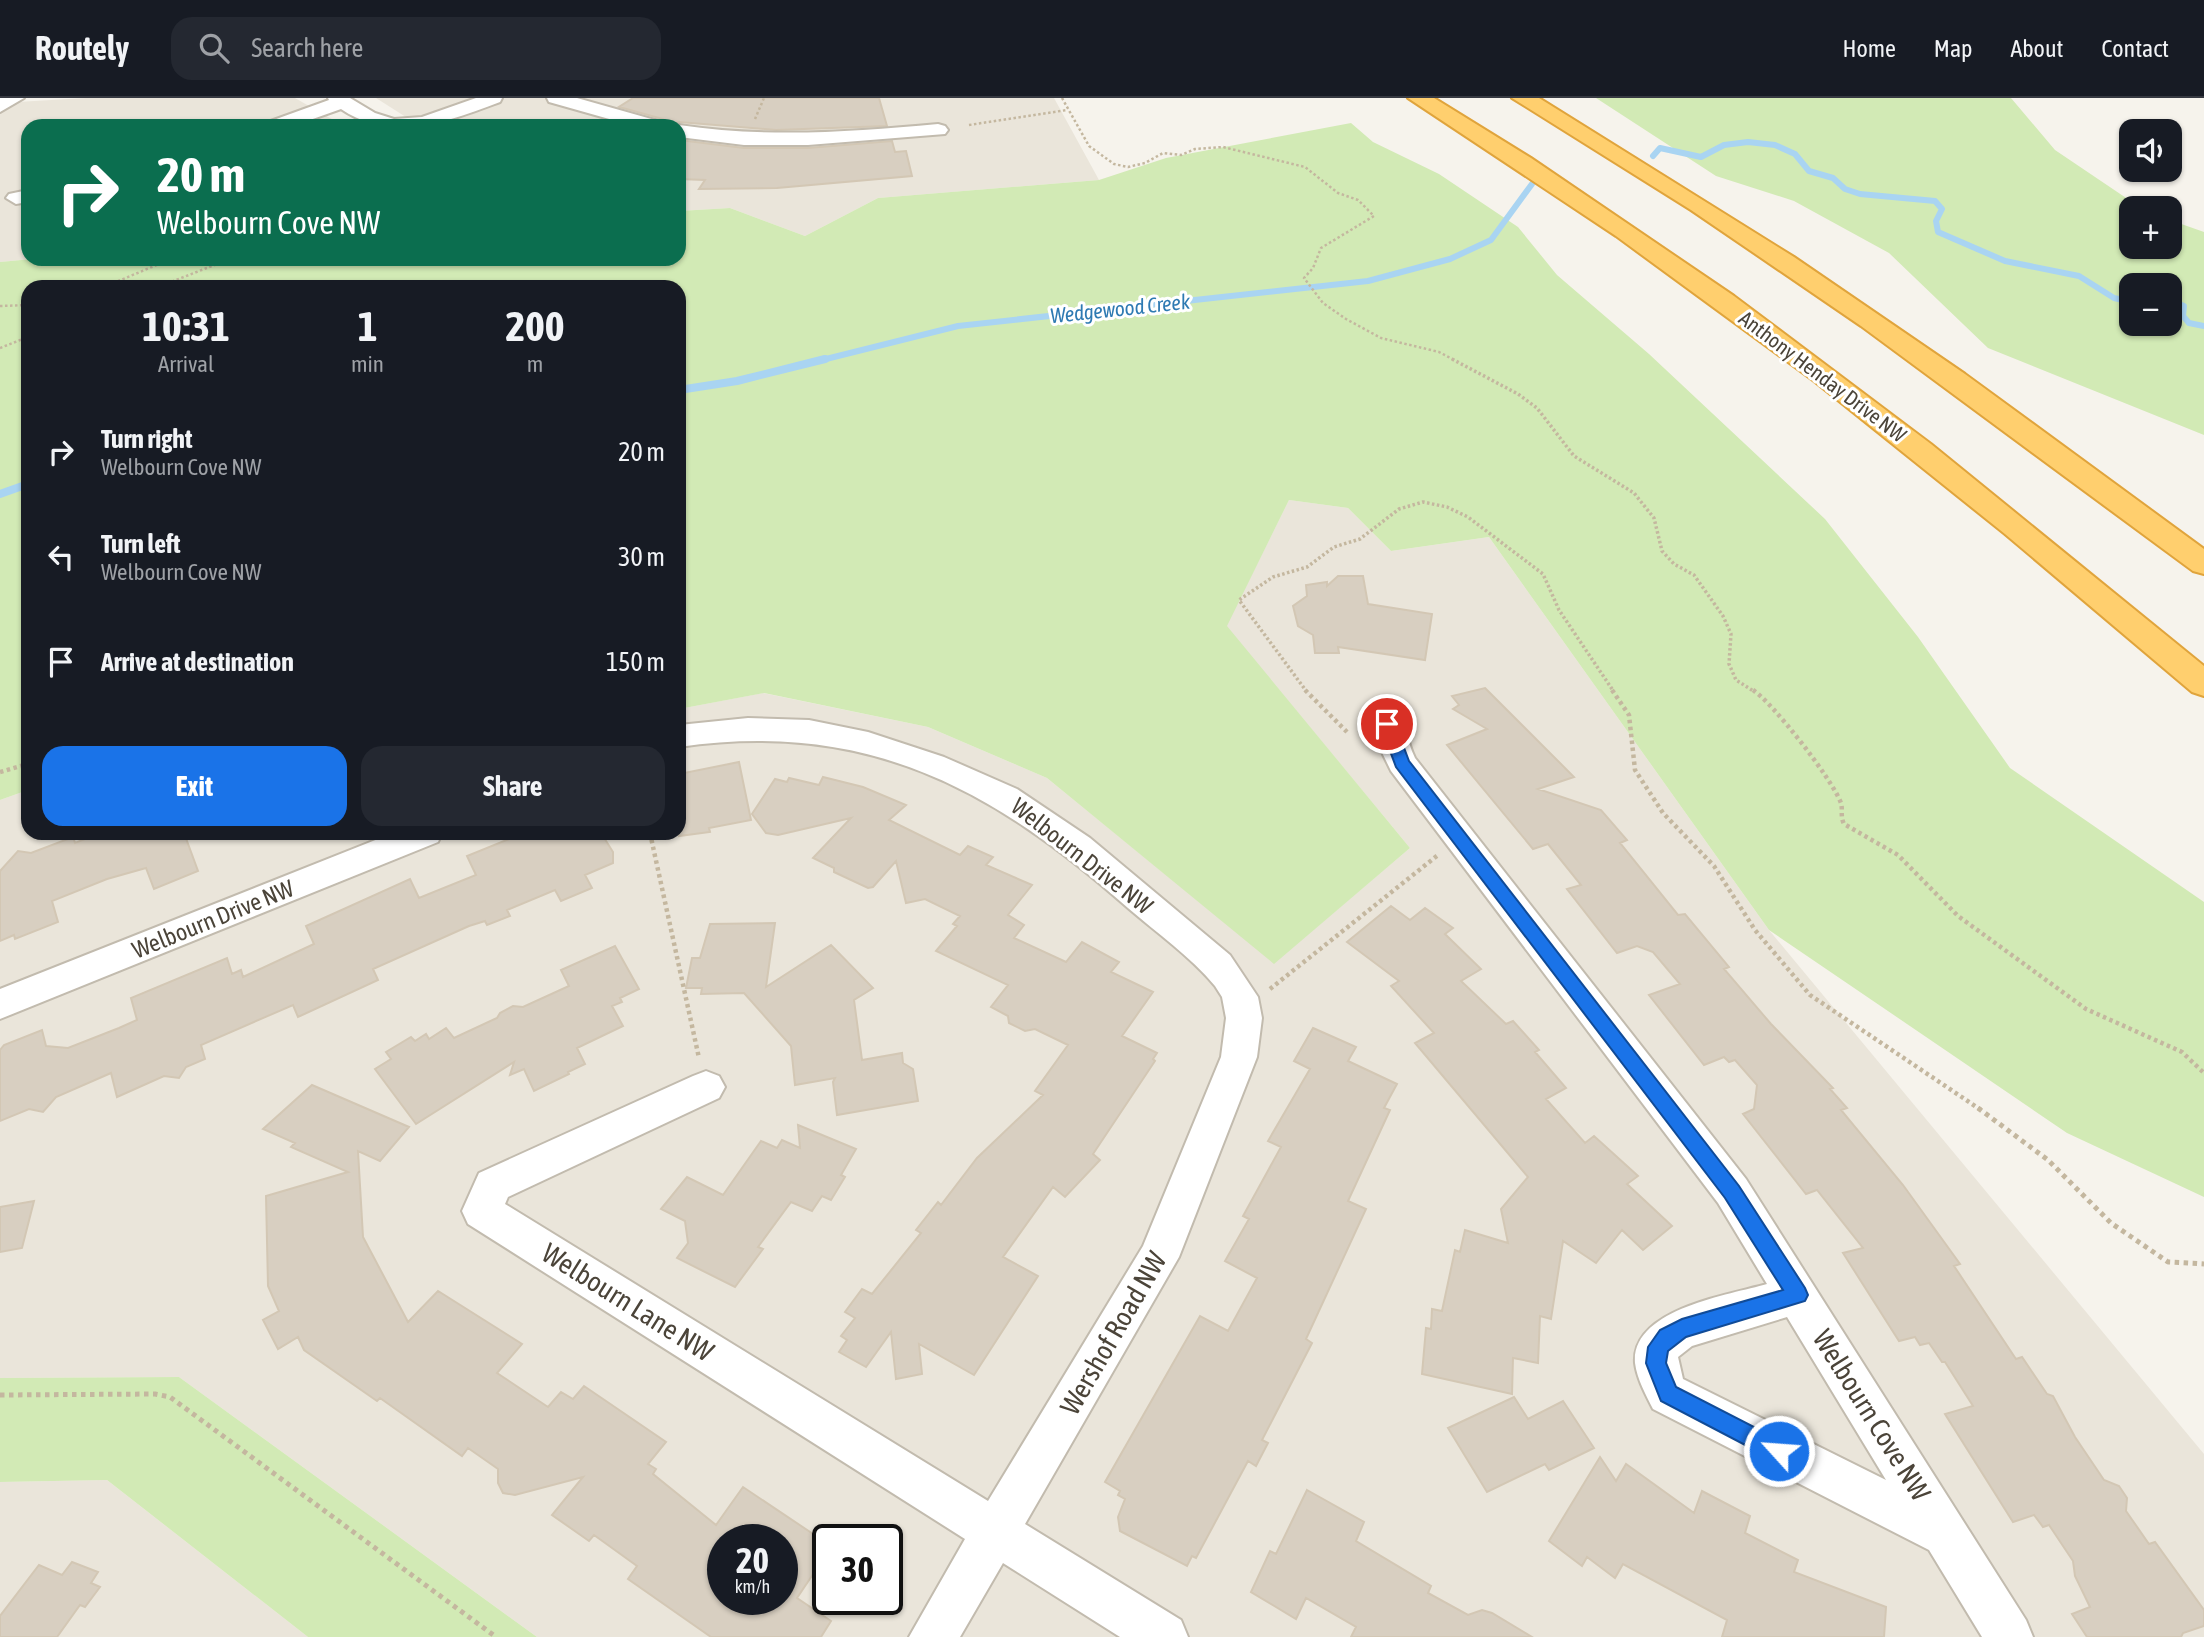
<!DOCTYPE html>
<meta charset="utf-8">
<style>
body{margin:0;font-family:"Asap Condensed",sans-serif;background:#242831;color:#f1f3f6;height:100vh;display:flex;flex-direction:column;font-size:26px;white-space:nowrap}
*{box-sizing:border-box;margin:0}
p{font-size:23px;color:#9ea1a6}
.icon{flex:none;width:38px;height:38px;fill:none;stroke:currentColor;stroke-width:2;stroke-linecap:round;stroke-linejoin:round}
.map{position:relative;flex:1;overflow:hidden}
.drawer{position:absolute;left:21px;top:182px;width:665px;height:560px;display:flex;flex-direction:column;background:#171b24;border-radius:21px;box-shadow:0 2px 5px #0004}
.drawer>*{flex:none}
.hud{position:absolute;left:21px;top:21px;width:665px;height:147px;border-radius:21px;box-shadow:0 2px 5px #0004;background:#0b6e4f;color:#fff;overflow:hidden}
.fabs{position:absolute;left:2119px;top:21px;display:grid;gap:14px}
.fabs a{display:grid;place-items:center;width:63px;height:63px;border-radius:14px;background:#171b24;box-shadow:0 2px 5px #0004;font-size:35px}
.speed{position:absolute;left:707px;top:1426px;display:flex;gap:14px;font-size:35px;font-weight:700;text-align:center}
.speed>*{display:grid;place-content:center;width:91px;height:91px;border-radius:50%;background:#171b24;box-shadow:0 2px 5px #0004;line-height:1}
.speed small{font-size:18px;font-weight:400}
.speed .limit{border:4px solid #111;border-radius:10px;background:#fff;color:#111}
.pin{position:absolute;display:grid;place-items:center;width:60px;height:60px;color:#fff;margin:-30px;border:4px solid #fff;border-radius:50%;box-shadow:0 2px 7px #0007}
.me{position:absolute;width:77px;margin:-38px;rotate:296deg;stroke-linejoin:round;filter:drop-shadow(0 0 5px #0008)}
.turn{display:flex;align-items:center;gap:24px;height:147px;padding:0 21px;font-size:32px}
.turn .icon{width:91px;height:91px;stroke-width:2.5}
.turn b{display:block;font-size:49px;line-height:60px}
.eta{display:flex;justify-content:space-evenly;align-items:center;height:119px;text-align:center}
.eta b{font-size:42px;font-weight:700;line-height:49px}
.cta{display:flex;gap:14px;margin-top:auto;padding:14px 21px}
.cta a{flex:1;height:80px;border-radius:21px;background:#1a73e8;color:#fff;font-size:28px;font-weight:700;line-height:80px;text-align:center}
.cta a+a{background:#242831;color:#f1f3f6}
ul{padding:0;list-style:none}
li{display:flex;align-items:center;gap:21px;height:105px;padding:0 21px}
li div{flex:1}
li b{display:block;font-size:26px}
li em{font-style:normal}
header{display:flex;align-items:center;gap:42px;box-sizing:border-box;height:98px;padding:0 35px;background:#171b24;border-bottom:2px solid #363941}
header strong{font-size:33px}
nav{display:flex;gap:38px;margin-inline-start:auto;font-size:24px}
.search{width:490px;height:63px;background:#242831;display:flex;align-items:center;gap:18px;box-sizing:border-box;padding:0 24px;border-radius:21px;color:#9ea1a6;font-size:26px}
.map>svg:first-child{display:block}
.residential{fill:#eae5da;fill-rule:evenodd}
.green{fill:#d2eab5;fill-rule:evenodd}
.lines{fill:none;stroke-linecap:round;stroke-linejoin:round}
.stream-far1{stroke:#a9d4f2;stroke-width:6}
.stream{stroke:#a9d4f2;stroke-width:8}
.building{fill:#d8cfc1;stroke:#d3c7b4;stroke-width:2;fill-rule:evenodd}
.minor-casing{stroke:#c2bbae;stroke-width:4}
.motorway-casing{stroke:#e0a43c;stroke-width:4}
.path-far3{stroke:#c4b79f;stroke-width:2.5;stroke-dasharray:2.5 2.5;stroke-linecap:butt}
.path-far2{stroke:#c4b79f;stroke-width:3.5;stroke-dasharray:2.5 2.5;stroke-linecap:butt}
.path-far1{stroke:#c4b79f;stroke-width:4.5;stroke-dasharray:3.5 3.5;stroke-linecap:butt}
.path{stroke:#c4b79f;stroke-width:5;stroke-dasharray:4.5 4.5;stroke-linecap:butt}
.minor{fill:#fff;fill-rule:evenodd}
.motorway{fill:#ffcf6e;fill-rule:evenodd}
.route{fill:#1a73e8;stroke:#114b97;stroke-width:2}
.labels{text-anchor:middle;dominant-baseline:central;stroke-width:6;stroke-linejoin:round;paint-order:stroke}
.far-water-label{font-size:21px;font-style:italic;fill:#2e7ab2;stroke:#fff}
.far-street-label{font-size:21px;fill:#4b4439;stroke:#fff}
.street-label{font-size:24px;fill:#4b4439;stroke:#fff}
.near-street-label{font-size:28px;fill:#4b4439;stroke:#fff}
</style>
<header>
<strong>Routely</strong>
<div class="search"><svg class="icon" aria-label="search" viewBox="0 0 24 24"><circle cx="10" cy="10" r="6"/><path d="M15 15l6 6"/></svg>Search here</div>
<nav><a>Home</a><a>Map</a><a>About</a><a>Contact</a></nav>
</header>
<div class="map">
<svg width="2204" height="1539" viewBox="0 0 2204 1539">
<rect width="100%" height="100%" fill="#f6f3ec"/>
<!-- residential -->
<path class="residential" d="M86,0h209l49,28h-316v133h4l-32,3v-159z
M376,0h678l45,82 -221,18 -73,38 -75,-28 -51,3v-85h-259z
M1289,402l59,8 43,43 98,-14 280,393 435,524v183h-1667l-358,-260 -179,1v-578l28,-10v43h651v-124l84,-16 165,34 119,51 227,185 136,-115 -184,-222zM723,1442h59v60h-59zM828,1442h59v60h-59z
M107,1382l201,157h-308v-155z"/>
<!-- green -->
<path class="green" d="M1596,0h415l44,52 86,58h-9v39h38v-27l34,12v203l-216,-87 -99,-95 -95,-52 -78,-25zM2132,187h38v39h-38z
M1351,25l22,19 66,32 79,53 39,48 92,79 176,165 93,118 92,131 194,134v295l-137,-64 -298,-203 -280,-393 -98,14 -43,-43 -59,-8 -62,126 183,222 -136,116 -227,-186 -119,-51 -164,-34 -85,16v-422h-651v503l-28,10v-538l32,-3h647v-48l51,-3 75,28 73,-38 221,-18 67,-22z
M179,1279l358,260h-229l-201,-157 -107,2v-104z"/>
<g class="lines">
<!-- stream-far1 -->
<path class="stream-far1" d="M1653,58l7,-8 41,9 23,-12 24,-3 27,3 20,9 14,17 24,7 12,11 15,5 75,7 7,8 -6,12 2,11 67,29 74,15 35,22 18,4
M2170,202l14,6 -1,10 6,7 15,3
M818,263l140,-35 410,-45 82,-22 41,-19 41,-56"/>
<!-- stream -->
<path class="stream" d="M679,292l58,-9 88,-22
M0,396l28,-10"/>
</g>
<!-- building -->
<path class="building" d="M633,0h246l8,28 -111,4 -97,-8 -11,4 -5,-7 -44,-12z
M679,42l65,8h64l84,-7 3,11 11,-1 6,25 -135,12 -78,1 6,-9 -26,-1z
M1338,478h25l5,28 64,10 -7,46 -87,-13 1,6h-24l-2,-18 -15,-9 -5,-20 14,-10 -1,-11 21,-3v4z
M1485,590l89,89 -36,12 63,21 26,30 -7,3 58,72 7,-1 44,53 -5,2 47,55 62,64 -3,1 17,19 -6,2 62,75 57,79 -6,2 62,93 6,-2 25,37 6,2 22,41 29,43 15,6 8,12 -1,13 23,33 6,-2 49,68v16l-21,7 -2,4h-94l-15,-23 18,-7 -15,-31 -2,-15 -24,-36 -6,2 -9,-12 -21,7 -68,-108 28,-8 -28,-44h-3l-13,-19 -9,2 -5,-8 -16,4 -56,-88 20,-5 -46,-58 -11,4 -63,-80 11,-5 3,-24 -22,-25 -6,2 -5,-5 -20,8 -55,-70 31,-11 -27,-32 -16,-6 -20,7 -50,-64 14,-4 -33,-41 -15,5 -86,-104 40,-16 -34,-20 6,-4 -7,-9z
M739,664l12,58 -42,8 1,4 -31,4v-62z
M823,679l40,10 43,18 -17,15 71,35 8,-9 25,11 -7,8 46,20 -24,30 16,10 -10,13 52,24 16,-20 37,20 -8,10 42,20 -31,44 35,17 -4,6 2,2 -62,93 7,6 -35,37 -12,-10 -50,70 35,19 -64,99 -55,-31 3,30 -26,5 -5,-47 -25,35 -27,-15 8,-12 -6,-4 14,-18 -10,-6 17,-23 10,5 49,-61 -5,-3 22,-28 3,3 36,-47 66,-63 -8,-4 33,-46 -33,-16 -10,2 -16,-8 -1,-7 -17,-9 17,-22 -72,-34 21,-25 -4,-2 7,-8 -35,-17 -19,4 -10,-42 -23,26 -5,1 -34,-16v-4l-21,-10 38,-40 -73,17 -12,-2 -14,-19 23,-35 12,3 2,-4 30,7z
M100,735h84l14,38 -44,18 -8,-21 -39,11 -55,22 6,21 -43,17 -1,-4 -14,6v-70l18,-20 13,2 42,-16 2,6z
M524,735h77l12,19v11l-28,12 7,13 -31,13 -6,-11 -48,20 3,6 -23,9 -2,-4 -16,5 -96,43 5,11 -80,37 -5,-12 -92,40 4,14 -19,8 -7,11 -15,-2 -47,21 -6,-24 -55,24 -13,15 -14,-3 -29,12v-71l4,-5 38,-15 4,16 22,2 51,-20 18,-8 -6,-22 96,-40 5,16 9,-4 2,7 71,-33 -8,-18 104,-47 9,19 57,-23 -9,-19z
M1391,808l19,14 15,-12 28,20 -8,6 36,35 -20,12 45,43 7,-3 26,29 -4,2 31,36 -20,11 39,44 9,-7 44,40 -11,8 45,42 -29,24 -21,-20 -26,33 -33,-22 -12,78 -11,-3 -2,47 -25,-5 -1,36 -90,-20 4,-46 5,1 1,-20 10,2 13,-61 5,2 5,-22 43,13 -7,-34 27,-32 -113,-134 19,-10 -43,-47 8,-5 -52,-39z
M775,825l-9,64 65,-42 42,43 -19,12 8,60 40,-7 1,10 10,6 5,32 -81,14 -4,-33 2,-4 -40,7 -4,-39 -47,-53 -43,1 1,-6h-16l6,-30h8l10,-34z
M615,848l24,43 -19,9 2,4 -10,4 11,20 -46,22 8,16 -17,8 1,2 -35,17 -10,-22 -14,6 4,-13 -98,62 -41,-55 16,-10 -5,-7 25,-15 4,4 11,-7 3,5 17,-11 8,10 43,-20 3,-5 13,-7 10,1 46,-21 -8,-16z
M1313,930l43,19 -8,14 49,23 -13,24 6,2 -42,91 18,8 -60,130 6,4 -50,97 6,3 -12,23 -8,-5 -52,97 -4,-2 -5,10 -67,-35 -2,-14 7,-18 -7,-4 2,-4 -15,-9 95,-166 28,15 29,-53 -32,-17 24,-42 -6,-3 38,-69 -13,-6 42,-72 -16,-8z
M312,987l97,42 -29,34 -22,-10 5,86 45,85 30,-31 84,53 -25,29 51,34 13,-15 12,7 11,-13 82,56 -18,22 8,5 -3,5 63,51 27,-38 85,57v8l-31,46 34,23 -10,16h-110l-83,-58 9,-13 -43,-31 -5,6 -37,-26 31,-38 -68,18 -12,-2 -5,-10v-14l-30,-21 -6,8 -82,-58 -3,3 -73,-51 -6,-13 -20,12 -15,-29 16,-9 -11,-25 -2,-90 82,-24 -57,-25 4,-4 -32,-14zM723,1442h59v60h-59z
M798,1027l58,24 -15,26 4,2 -14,23 -9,-4 -10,15 -21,-9 -33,45 5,2 -28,38 -58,-29 11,-15 -3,-22 -24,-12 26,-32 36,18 38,-54 16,7 5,-8 18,8z
M34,1103l-12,47 -22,4v-45z
M1514,1299l14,22 35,-18 31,47 -45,22 -4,-6 -58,28 -39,-64z
M1600,1359l16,24 10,-17 68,49 8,-22 48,25 -5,17 53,27 -4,12 92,35 -2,30h-162l5,-17 -104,-56 -8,14 -28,-21 -5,9 -33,-25z
M1307,1392l57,32 -8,19 75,45 -3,7 40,22 14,-5 10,3 40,24h-181l5,-10 -50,-29 -10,21 -45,-27 19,-41 6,3z
M72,1464l26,10 -7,11 9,4 -15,20 -5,-2 -23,32h-57v-21l39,-51 23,10z"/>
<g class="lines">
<!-- minor casing -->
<g class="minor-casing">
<path id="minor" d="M0,0h24l-24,14z
M328,0h22l25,15 19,6 28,-2 54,-19h26l-2,4c-54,20 -107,42 -159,7l-48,17h-28l3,-4 61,-22z
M547,0h30l85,24 3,4h-31l-85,-24z
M938,26l7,2 3,4 -3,4 -137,11h-64l-65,-8v-11h-3l3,-1c87,13 172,7 259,-1z
M28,92v12l-12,2 -10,-6 3,-4z
M1384,601l11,3c10,16 11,38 20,56l331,421 280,441 7,17h-51l-53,-87 -276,-141c-7,-14 -16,-30 -18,-46 -4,-54 94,-68 132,-79l-49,-81 -327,-432 -16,-33 -6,-29 4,-7zM1787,1219l99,163 -203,-101 -5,-22 14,-11z
M748,620l61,2 59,12 76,25 73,32 73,49 140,117 28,42 4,21 -5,39 -78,200 -154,267 156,96 7,17h-68l-117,-74 -43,74h-51l56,-98 -497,-315 -6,-13 17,-38 214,-97 13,-5 13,5 6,11 -6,11 -211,99 -3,7 483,297 155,-255 78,-189 5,-39 -4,-21 -7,-11c-24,-29 -58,-53 -87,-78 -137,-121 -262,-188 -449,-161v-22z
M393,735h49l-4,9 -438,177v-30z"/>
</g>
<!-- motorway casing -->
<g class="motorway-casing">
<path id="motorway" d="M1408,0h26l97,60 203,138 197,148 273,222v30l-12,-4 -187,-158 -191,-153 -198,-145z
M1512,0h27l255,159 171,117 239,175v25l-11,-3 -332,-245 -170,-116z"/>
</g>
<!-- path-far3 -->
<path class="path-far3" d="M1062,0l27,48 25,18 14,3 17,-4 18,-10 18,2 14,-6 28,-2 82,20 33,26 20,7 16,16 -53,32 -8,20 -9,10 19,25 23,16 35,19 58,14 17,9
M755,21l9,-21
M969,27l98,-15
M104,189l67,-28
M158,189l72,-28
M0,208l28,-1
M0,250l28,-11"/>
<!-- path-far2 -->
<path class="path-far2" d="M1452,261l66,35 19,14 37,48 60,37 20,25 8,33 12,13 20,11 29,41 8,18 -2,30 7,16 19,12
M1307,594l-68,-92 34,-23 34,-10 27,-20 26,-8 39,-30 24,-7 24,5 21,10 75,57 16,36 55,82"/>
<!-- path-far1 -->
<path class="path-far1" d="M1305,592l42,42
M1612,592l17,25 6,55 28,43 51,53 41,64 55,65 171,115
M1753,592c20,13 79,89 88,113 2,7 -1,13 3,21l54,31 60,61 128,93 96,43 22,21
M0,674l28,-8
M650,735l49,225
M1270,891l168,-134"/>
<!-- path -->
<path class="path" d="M1978,1010l70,52 63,63 57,39 36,2
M0,1297l155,-1 15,3 326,240"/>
<!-- minor -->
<use href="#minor" class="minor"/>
<!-- motorway -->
<use href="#motorway" class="motorway"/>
</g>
<!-- route -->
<path class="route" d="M1387,621l8,5 14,37 330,425 66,102 3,7 -3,6 -119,36 -18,14 -2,12 10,24 111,57 3,7 -3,8 -8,3 -7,-3 -111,-58 -15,-38 2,-16 12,-17 22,-11 101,-29 -58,-92 -329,-431 -16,-43z"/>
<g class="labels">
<!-- far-water labels -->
<g class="far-water-label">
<text transform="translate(1120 210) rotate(-6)">Wedgewood Creek</text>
</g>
<!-- far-street labels -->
<g class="far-street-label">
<text transform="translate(1823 278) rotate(37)">Anthony Henday Drive NW</text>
</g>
<!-- street labels -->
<g class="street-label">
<text transform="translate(1082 758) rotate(38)">Welbourn Drive NW</text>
<text transform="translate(213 821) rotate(-22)">Welbourn Drive NW</text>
</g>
<!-- near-street labels -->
<g class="near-street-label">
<text transform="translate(628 1204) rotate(32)">Welbourn Lane NW</text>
<text transform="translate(1113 1235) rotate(-60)">Wershof Road NW</text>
<text transform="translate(1872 1317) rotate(58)">Welbourn Cove NW</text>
</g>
</g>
</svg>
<div class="fabs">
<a><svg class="icon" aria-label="sound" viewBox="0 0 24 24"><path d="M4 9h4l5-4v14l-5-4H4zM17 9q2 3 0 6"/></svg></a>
<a>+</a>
<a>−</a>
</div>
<div class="speed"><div>20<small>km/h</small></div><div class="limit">30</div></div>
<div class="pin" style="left:1387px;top:626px;background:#d93025"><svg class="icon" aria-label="arrive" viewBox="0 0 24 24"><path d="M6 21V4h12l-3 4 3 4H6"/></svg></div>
<svg class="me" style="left:1779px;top:1353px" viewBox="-20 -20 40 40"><circle r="17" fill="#1a73e8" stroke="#fff" stroke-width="3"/><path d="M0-11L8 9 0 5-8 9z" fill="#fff"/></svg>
<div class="hud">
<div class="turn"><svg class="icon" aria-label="right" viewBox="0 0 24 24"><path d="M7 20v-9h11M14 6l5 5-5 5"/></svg><div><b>20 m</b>Welbourn Cove NW</div></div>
</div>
<section class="drawer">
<div class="eta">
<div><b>10:31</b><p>Arrival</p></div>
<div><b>1</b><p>min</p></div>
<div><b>200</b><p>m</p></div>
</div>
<ul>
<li><svg class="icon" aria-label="right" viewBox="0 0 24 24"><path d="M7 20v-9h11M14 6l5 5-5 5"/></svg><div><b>Turn right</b><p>Welbourn Cove NW</p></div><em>20 m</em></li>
<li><svg class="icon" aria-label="left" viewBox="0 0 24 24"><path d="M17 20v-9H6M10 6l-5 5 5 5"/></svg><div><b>Turn left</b><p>Welbourn Cove NW</p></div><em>30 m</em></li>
<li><svg class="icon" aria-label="arrive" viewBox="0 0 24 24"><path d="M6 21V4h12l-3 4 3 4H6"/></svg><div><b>Arrive at destination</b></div><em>150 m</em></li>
</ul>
<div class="cta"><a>Exit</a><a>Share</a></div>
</section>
</div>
